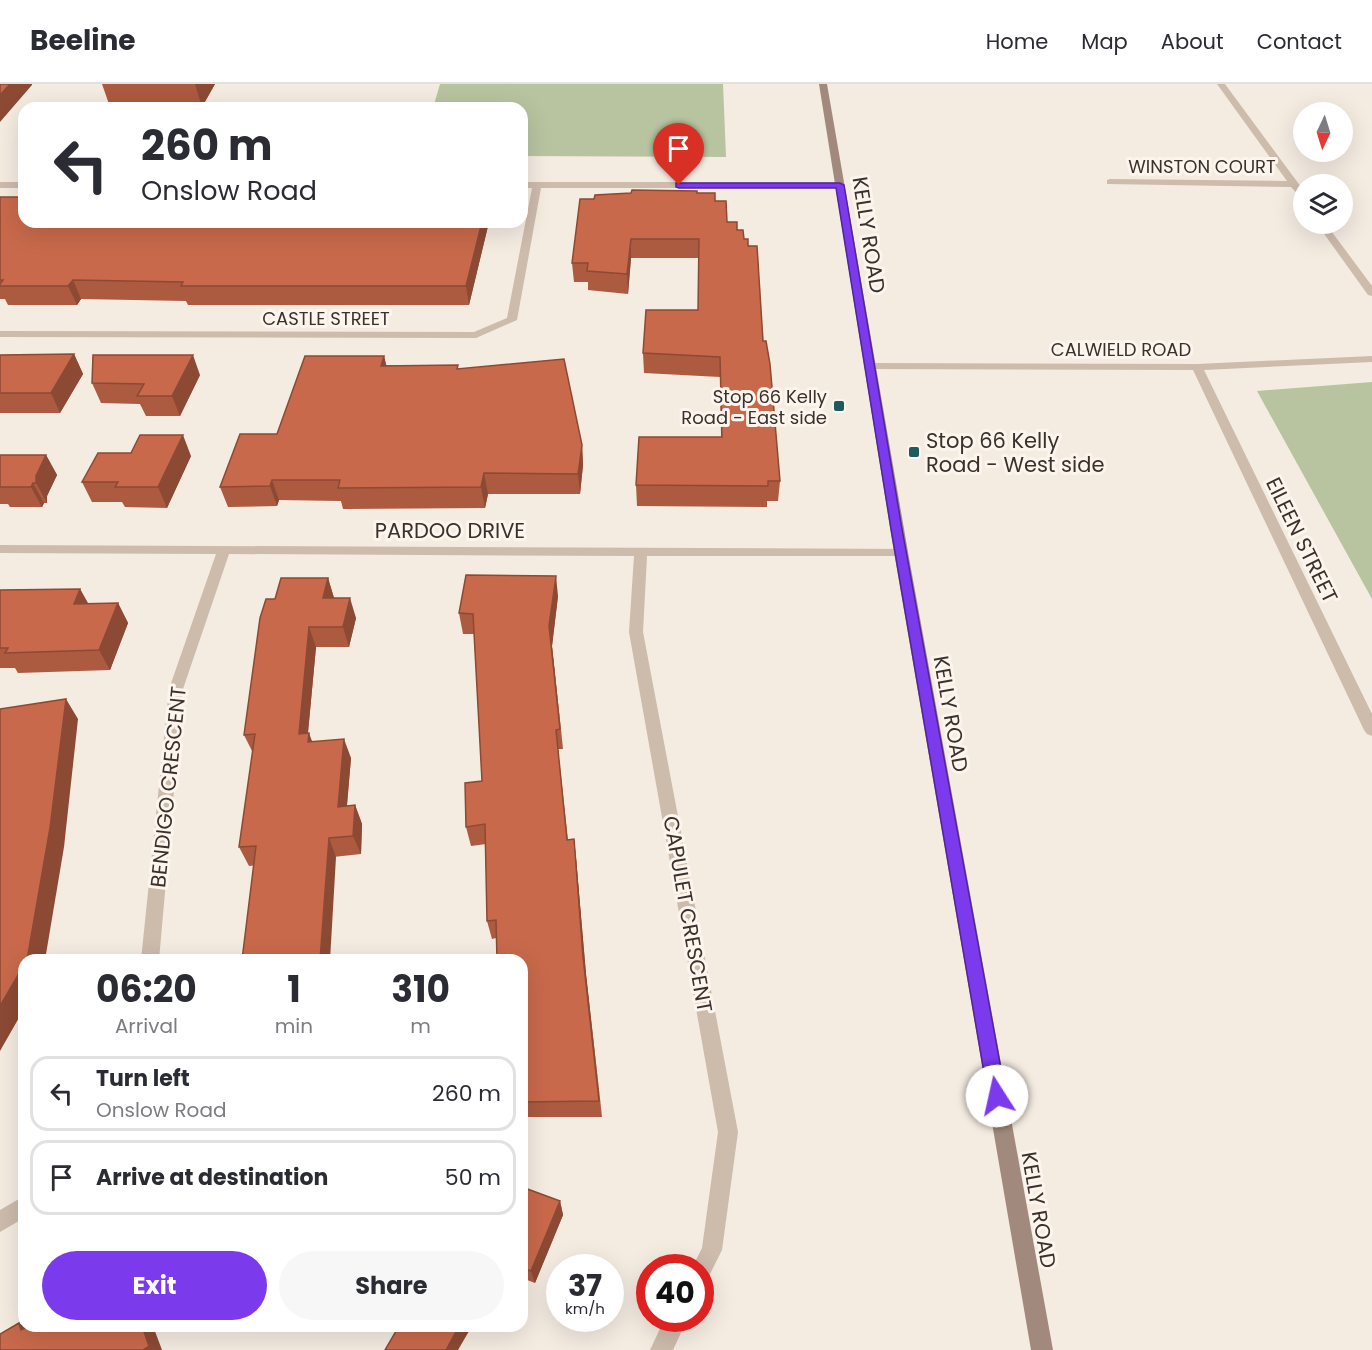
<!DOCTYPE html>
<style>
body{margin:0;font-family:Poppins,sans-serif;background:#f7f7f7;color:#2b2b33;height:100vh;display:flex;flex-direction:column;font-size:22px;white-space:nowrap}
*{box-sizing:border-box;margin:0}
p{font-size:20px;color:#7c7c81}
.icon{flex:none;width:33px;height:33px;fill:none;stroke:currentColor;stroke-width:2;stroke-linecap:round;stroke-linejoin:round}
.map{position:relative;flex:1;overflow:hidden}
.details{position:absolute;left:18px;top:870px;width:510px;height:378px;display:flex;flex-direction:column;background:#fff;border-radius:18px;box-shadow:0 6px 24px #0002}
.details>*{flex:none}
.guide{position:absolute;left:18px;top:18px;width:510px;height:126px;border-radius:18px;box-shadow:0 6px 24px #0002;background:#fff;color:#2b2b33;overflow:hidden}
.needle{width:39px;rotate:184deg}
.fabs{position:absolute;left:1293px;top:18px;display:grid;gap:12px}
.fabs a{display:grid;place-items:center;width:60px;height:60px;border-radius:50%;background:#fff;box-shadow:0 6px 24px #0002;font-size:30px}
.speed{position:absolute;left:546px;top:1170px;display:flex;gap:12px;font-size:30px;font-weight:700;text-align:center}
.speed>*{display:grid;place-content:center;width:78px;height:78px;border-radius:50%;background:#fff;box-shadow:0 6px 24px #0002;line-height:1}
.speed small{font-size:15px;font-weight:400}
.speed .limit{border:9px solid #d22;background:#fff;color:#111}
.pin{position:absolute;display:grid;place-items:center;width:51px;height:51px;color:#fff;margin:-62px -26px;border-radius:50% 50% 50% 0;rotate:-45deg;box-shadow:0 0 6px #0007}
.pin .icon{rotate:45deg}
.me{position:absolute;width:66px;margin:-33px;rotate:350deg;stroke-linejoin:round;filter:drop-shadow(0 0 4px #0008)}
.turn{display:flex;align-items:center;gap:21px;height:126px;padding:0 24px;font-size:27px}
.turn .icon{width:78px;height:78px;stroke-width:2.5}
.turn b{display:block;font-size:42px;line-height:51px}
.eta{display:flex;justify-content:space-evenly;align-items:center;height:102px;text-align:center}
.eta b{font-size:36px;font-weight:700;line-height:42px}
.primary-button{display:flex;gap:12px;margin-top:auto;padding:12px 24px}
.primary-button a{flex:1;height:69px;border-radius:36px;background:#7c3aed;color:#fff;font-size:24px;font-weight:700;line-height:69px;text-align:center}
.primary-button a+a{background:#f7f7f7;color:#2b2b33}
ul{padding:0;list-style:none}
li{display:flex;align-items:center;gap:18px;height:75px;margin:0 12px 9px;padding:0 12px;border:3px solid #e1e1e2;border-radius:18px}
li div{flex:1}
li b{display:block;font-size:22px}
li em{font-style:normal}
header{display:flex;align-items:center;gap:36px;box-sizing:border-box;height:84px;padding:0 30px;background:#fff;border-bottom:2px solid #e1e1e2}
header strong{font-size:28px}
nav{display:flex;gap:33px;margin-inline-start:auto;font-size:21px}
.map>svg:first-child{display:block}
.green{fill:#b8c4a0}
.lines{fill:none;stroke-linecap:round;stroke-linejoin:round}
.street{fill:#cdbbac;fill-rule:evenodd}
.secondary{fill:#a18a7d;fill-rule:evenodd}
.wall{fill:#ac5a40}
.shaded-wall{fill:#8c4a34}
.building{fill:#c8694b;stroke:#8c4a34;stroke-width:1.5}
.route{fill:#7c3aed;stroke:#51269a;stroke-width:1.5}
.poi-dot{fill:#1f5a5e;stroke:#fbf5ee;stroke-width:2}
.labels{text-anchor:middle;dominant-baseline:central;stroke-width:6;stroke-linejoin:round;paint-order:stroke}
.far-street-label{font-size:18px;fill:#3b302b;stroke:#fbf5ee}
.far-poi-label{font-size:18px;fill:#3b302b;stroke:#fbf5ee;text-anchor:end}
.street-label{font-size:21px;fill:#3b302b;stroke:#fbf5ee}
.poi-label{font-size:21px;fill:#3b302b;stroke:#fbf5ee;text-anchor:start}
</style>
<header>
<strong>Beeline</strong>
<nav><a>Home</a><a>Map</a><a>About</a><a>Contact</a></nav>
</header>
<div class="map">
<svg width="1372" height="1266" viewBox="0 0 1372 1266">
<rect width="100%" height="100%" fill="#f4ebe1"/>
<!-- green -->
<path class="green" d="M440,0h283l3,73 -204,-1v-48h-89z
M1372,298v217l-115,-208z"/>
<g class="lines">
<!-- street -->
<path class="street" d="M1217,0h8l79,107v10l-13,-14 -184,-3v-4l3,-1 177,2z
M0,98h24v6h-24z
M522,98h318l5,3 -5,3h-299l-24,132 -41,18 -476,-1v-6l474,1 33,-14 25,-130h-10z
M1317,140h9l46,62v10l-4,-1z
M1372,272v6l-168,8 168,344v22l-5,-2 -3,-4 -171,-360 -324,-1 -6,-3 6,-3 328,1z
M0,461l906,4 2,3 -7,4h-254l-4,76 95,500 -16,118 -15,30 -7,3v-15h-8l10,-20 16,-116 -89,-500 5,-76 -405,-2 -46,135 -24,271h-18l28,-271 47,-135 -216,-1z
M24,1112v22l-24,14v-22z
M665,1234h23l-15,32h-23z"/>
<!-- secondary -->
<path class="secondary" d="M819,0h8l81,468 145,798h-22l-137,-798z"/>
</g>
<!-- wall -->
<path class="wall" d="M102,0h113l-13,23h-92z
M697,109l18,8 12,21 10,8 11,16 15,95 17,140 -2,20h-11v6l-130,-1 -1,-21 85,-48 -1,-60 -76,-4 -1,-20 55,-43 1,-52h-68l-3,36 -40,-4v-8h-14l-2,-19 22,-64z
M0,113l489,25 -20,83h-281l-2,-4 -105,-2 -4,6h-69l-3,-6h-5z
M74,270l9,20 -23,39h-60v-58z
M384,272l2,9 73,4 123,76 1,20 -3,29h-92l-3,14 -142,1 -2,-8 -62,-1 -2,6 -49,1 -8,-20 57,-53z
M200,291l-20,41h-34l-6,-12 -39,-1 -9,-20z
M0,371h46l11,20 -10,21v7h-3l-2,4h-32l-2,-3h-8z
M191,372l-24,52 -42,-1 -3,-5h-30l-10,-20z
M328,494l6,20 22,20 -7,29h-33l-8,86 4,9 39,16 -4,48 8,-1 7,19 -1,30 -112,12 -10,-19 14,-94 -9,-18z
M80,505l8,14h30l10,20 -18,47 -92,3 -3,-5h-15v-78z
M558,512l-6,50 11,103h-5l10,91 6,-1 2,19 10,116 16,143h-80v-157l-26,-22 -4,1 -5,-18 -1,-77 -15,2 -5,-19 16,-46 -8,-147h-11l-4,-21z
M522,1103l38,14 3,14 -28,68 -13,-5z"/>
<!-- shaded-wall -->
<path class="shaded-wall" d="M9,0h23v1l-32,37v-27z
M195,0h20l-13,23z
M482,138h7l-20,83 -3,-19z
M631,155v19l-3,36 -1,-20z
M73,196l8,19 -4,6 -9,-19z
M74,270l9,20 -23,39 -9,-20z
M193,271l7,20 -20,41 -8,-20z
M384,272l5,20 -8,-10z
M183,351l8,21 -24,52 -9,-21z
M582,361l1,20 -3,29 -2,-20z
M46,371l11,20 -10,21v7l-11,-20v-7z
M484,389l4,21 -3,14 -4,-21z
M272,396l7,20 -2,6 -7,-20z
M33,399l11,20 -2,4 -11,-20z
M556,492l2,20 -6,50 11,103 -14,-123z
M328,494l6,20h-11z
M80,505l11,20 -17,-5z
M350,514l6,20 -7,29 -6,-20z
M118,519l10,20 -18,47 -11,-20z
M309,543l7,20 -10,106 -7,-19z
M66,615l12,20 -14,128 -19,113h-18z
M309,649l7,19 -8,-10z
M344,655l7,19 -6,68 -7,-19z
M355,721l7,19 -1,30 -8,-18z
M329,754l7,19 -6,103h-10z
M574,755l2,19 10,116 16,143 -19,-160z
M24,881v44l-24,42v-45z
M560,1117l3,14 -28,68 -4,-12z
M19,1239l5,3 14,7 -17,-3z
M142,1242h11l9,24h-19z
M459,1242h13l-14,24h-12z"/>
<!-- building -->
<path class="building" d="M0,0h10l-10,11z
M632,106l65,1v2h18v8h11l1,21h10v8h6l1,9h4v7h9l6,95h3l4,23 10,117h-12v5l-132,-1 3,-48h83l-2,-80 -77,-4 3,-43h52l1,-71h-68l-4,35 -40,-3 1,-8h-16l8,-64h14l1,-4 36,-2z
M0,113h24v25h458l-16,64h-285l2,-4 -110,-2 -5,6h-68v-2l3,-4h-3z
M74,270l-23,39h-51v-38z
M93,271h100l-21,41h-35l7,-12 -52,-1z
M305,272h79l-3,10 77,-1 -1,4 107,-10 18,86 -4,29 -94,-1 -3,14 -143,1 2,-8h-68l-2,6 -50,1 20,-53h37z
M140,351h43l-25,52h-43l3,-5h-36l16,-29h33z
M0,371h46l-10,21v7h-3l-2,4h-31z
M466,491l90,1 -7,50 11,103 -4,1 11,110 7,-1 9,118 16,144 -77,1v-142h-25l-1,-40 -9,1 -2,-97 -19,3 -1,-44 17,-2 -9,-167 -14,-1z
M281,494h47l-5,20h27l-7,29h-34l-10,107 10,-1 -1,9 36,-3 -6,68 17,-2 -2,31 -24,2 -9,122h-78l14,-114 -17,1 16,-113 -11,1 16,-117 6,-19h9z
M80,505l-6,15 44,-1 -19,47 -94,3 3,-5h-8v-58z
M66,615l-16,129 -23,132h-3v5l-24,41v-297z
M522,1103l38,14 -29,70 -9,-3z
M19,1239l2,7 8,-4h113l7,20 -6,4h-143v-16z
M399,1242h60l-13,24h-61z"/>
<!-- route -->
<path class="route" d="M676,99h164l4,2 58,344 104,567 -3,6 -6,2 -6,-2 -3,-6 -97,-567 -55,-341h-157l-3,-1z"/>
<!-- markers -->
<g class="poi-dot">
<rect x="833" y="316" width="12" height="12" rx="3"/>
<rect x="908" y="362" width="12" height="12" rx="3"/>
</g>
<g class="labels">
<!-- far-street labels -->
<g class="far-street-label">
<text x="1202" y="82">WINSTON COURT</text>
<text x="326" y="234">CASTLE STREET</text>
<text x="1121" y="265">CALWIELD ROAD</text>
</g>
<!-- far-poi labels -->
<g class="far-poi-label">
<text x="827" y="312">Stop 66 Kelly<tspan x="827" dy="21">Road - East side</tspan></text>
</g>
<!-- street labels -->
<g class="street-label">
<text transform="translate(869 151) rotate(81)">KELLY ROAD</text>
<text x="450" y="446">PARDOO DRIVE</text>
<text transform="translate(1302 456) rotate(64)">EILEEN STREET</text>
<text transform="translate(951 630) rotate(80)">KELLY ROAD</text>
<text transform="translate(168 703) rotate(-84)">BENDIGO CRESCENT</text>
<text transform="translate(688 830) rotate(80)">CAPULET CRESCENT</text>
<text transform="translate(1039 1126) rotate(80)">KELLY ROAD</text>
</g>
<!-- poi labels -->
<g class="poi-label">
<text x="926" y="356">Stop 66 Kelly<tspan x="926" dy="24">Road - West side</tspan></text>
</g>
</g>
</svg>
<div class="fabs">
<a><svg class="needle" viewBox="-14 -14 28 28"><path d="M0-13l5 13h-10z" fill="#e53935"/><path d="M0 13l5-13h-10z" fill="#7c7c81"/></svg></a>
<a><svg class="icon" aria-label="layers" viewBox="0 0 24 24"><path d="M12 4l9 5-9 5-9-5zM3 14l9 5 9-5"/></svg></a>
</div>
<div class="speed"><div>37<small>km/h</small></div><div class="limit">40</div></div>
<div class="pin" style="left:679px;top:101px;background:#d93025"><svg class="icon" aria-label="arrive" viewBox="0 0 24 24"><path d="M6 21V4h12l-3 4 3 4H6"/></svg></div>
<svg class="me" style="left:997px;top:1012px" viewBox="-20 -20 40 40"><circle r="19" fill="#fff"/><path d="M0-13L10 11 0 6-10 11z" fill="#7c3aed"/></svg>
<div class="guide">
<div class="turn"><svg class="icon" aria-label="left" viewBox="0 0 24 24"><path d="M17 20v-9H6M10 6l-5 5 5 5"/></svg><div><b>260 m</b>Onslow Road</div></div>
</div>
<section class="details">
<div class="eta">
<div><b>06:20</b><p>Arrival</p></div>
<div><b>1</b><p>min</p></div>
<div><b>310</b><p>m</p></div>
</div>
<ul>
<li><svg class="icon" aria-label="left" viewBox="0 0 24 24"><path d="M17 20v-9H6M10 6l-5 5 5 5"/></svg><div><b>Turn left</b><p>Onslow Road</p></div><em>260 m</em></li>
<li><svg class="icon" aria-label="arrive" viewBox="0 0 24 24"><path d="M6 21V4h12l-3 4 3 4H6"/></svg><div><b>Arrive at destination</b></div><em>50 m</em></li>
</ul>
<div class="primary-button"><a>Exit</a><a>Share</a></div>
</section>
</div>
